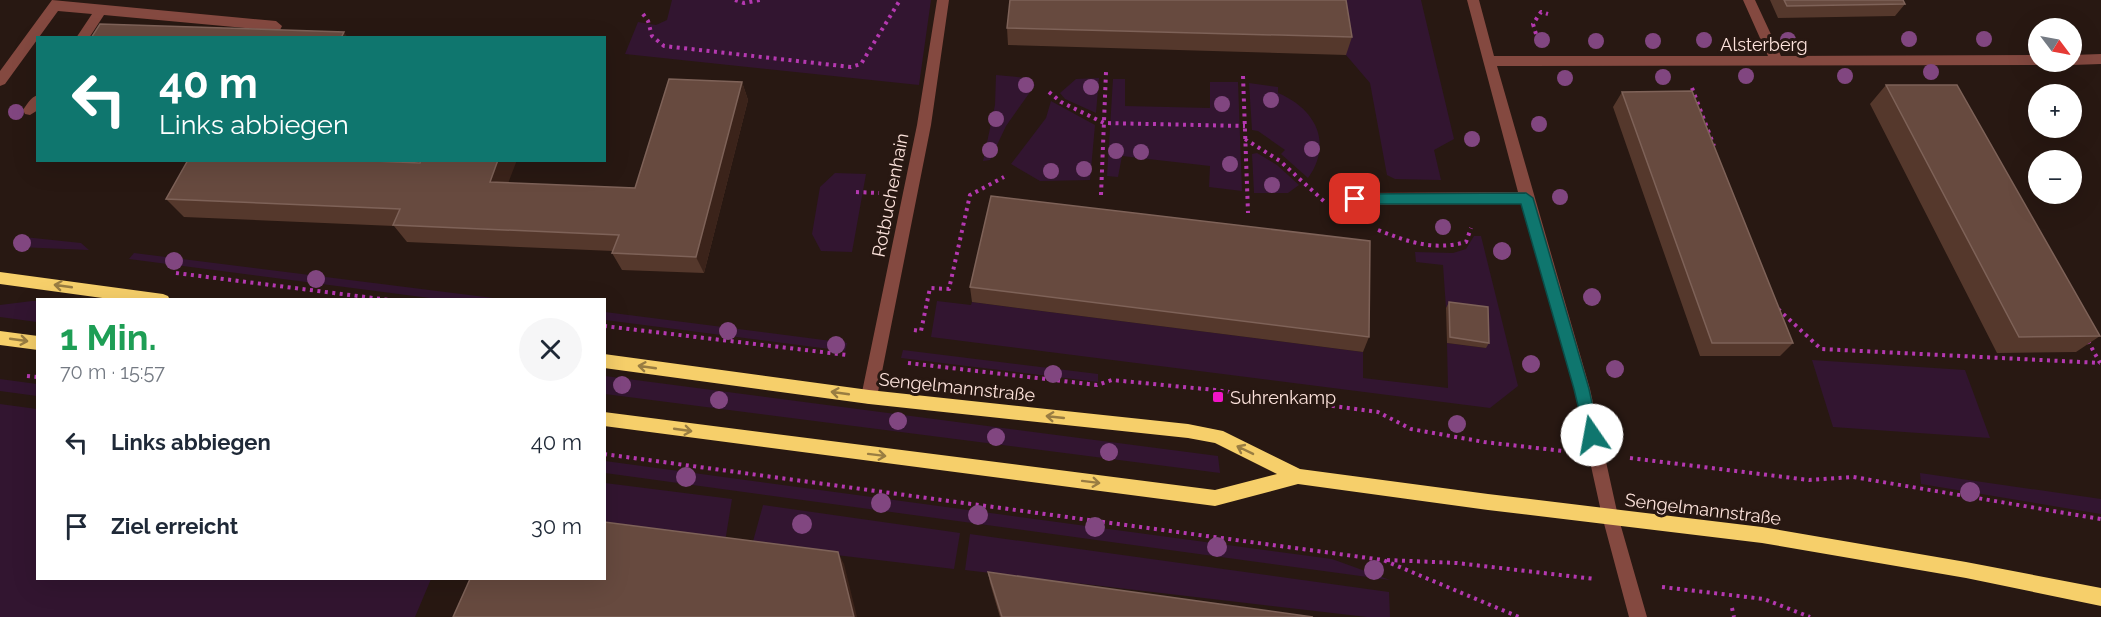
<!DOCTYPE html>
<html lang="de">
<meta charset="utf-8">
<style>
body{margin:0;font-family:Raleway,sans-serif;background:#f6f6f7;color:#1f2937;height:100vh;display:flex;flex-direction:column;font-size:22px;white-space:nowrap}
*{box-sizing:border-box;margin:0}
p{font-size:20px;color:#747a83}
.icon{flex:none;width:33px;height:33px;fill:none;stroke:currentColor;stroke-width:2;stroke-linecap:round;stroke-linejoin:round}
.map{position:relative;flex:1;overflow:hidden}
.sheet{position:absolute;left:36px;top:298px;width:570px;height:282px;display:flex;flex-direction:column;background:#fff;border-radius:0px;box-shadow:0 6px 24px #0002}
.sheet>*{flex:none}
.hud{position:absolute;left:36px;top:36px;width:570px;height:126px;border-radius:0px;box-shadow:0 6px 24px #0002;background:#0f766e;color:#fff;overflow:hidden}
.needle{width:39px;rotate:122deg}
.buttons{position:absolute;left:2028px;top:18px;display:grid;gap:12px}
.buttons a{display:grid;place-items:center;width:54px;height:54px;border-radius:50%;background:#fff;box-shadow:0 6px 24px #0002;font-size:30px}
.pin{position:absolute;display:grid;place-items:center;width:51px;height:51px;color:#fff;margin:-26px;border-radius:12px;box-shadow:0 3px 9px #0006}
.me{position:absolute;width:66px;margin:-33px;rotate:348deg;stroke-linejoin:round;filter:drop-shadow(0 0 4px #0008)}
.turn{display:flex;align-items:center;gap:21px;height:126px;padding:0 24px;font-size:27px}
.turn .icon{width:78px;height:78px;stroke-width:2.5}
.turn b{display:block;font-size:42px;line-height:51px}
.round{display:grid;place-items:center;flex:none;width:63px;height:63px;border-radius:32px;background:#f6f6f7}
.summary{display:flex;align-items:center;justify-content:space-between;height:102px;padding:0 24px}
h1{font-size:36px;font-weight:700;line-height:45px;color:#1e9e55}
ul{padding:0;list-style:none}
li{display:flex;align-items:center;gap:18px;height:84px;padding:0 24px}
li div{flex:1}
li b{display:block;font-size:22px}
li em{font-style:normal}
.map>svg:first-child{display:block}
.green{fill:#321530}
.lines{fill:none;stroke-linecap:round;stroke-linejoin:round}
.path{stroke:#b438b0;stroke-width:4;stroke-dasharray:3 4.5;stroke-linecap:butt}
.minor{fill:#844940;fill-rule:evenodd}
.major{fill:#f6cf6a;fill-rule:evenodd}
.tree{fill:#814680}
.wall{fill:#55382c}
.shaded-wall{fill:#3b231a}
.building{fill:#674a3f;stroke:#7e6258;stroke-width:1.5}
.oneway{stroke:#997d42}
.route{fill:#0f766e;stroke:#0a4d48;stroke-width:1.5}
.poi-dot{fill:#f114c6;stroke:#281812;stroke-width:2}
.labels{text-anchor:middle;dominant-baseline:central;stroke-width:6;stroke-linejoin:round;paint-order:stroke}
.street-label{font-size:18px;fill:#fde3dc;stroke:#281812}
.poi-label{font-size:18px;fill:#fde3dc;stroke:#281812;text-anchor:start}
</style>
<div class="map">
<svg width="2101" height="617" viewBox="0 0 2101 617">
<rect width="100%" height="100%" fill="#281812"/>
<!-- green -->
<path class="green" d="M672,0h259l-12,85 -294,-31 13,-32 18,3 11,-5z
M1339,0h82l33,139 -20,11 7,30 -46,-1 -8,-4 -17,-92 -24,-28z
M996,75l32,3 7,7 -29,41 -16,34 -7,1 12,-56z
M1099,78l-3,35 -31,-14 -5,-6 16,-14z
M1113,79h12v27l85,2v-26h28l4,109 -33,-4 1,-21 -88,-10 -4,21 -11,-1z
M1249,83l29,4v6c38,16 55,50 30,85l-27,-24 4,-4 -27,-19 -6,-1z
M1051,101l44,24 -5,55 -50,1 -29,-17 35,-46z
M1257,153l20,12 22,20 -11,8h-34l-2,-39z
M835,173l31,1 -14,78 -31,-1 -9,-17 8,-47z
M1474,236h7l37,150 -28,22 -559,-71 6,-36 34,4 1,-3 391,50v26l85,10 -1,-45 39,5 -2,-36 -38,-4 -3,-43 -27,-3 -1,-10 38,1 13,-4z
M24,237l57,6 8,7 -71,-3z
M134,253l375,47h-64l-316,-41z
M32,301h5v21l-37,-5v-12z
M605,312l242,31 -2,8 -240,-31z
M903,350l195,24v8l-197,-24z
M1812,360l153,10 25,68 -157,-11z
M605,376l613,80 2,17 -615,-79z
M0,379l37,5v12l-37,-5z
M0,404l37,5 1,170h393l-16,38h-415z
M605,461l727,98 58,21 -785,-107z
M1920,473l181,26v15l-180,-30z
M605,483l127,16 -7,43 -120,-14z
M763,505l197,28 -6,36 -202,-24z
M970,534l419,58 1,25h-23l-402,-47z"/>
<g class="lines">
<!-- path -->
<path class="path" d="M735,0l9,3 16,-3
M643,14l5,7 4,15 12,10 187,21 10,-3 39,-64
M1536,34l-3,-10 8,-12 7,2
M1243,76l5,137
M1692,88l22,58
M1049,92l12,10 43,21 141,3
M1245,139l35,22 47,43
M856,192l23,1
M1101,195l5,-123
M1378,230c30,12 56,21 88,12l5,-14
M176,273l213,27
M1778,309l43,40 279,14
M604,326l243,29
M914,330l7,1 9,-43 19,1 21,-94 34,-18
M2088,341l12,22
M908,363l189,22 15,-5 103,10 163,22 33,17 73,13 79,9
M27,376l11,1
M604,454l779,106 136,57
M1630,458l179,22 44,-3 248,42
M1387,560l70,3 138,16
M1662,587l102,12 46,18
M1732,608l2,9"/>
<!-- minor -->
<path class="minor" d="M52,0l224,21 6,5 -6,12h-13l4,-8 -163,-15 -15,23h-13l16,-24 -34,-3 -53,73 -5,2v-15z
M937,0h12l-18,125 -54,272 -2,5 -6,2 -6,-2 -2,-5 56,-272z
M1467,0h12l15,56h274l-25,-56h12l26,56 257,-1v7h6l-6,3 -541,1 93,323 28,127 29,101h-18l-27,-101 -28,-127 -53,-185 -166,1 -5,-2 -2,-4 2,-4 5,-2 163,-1z
M2101,54v10l-29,1 -6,-3h6v-7z
M38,95v15l-8,5 -5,-1 -2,-4c4,-6 8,-13 15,-15z"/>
<!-- major -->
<path class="major" d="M0,272l163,22 5,2 2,4h-53l-117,-16z
M0,331l38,5v14l-38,-5z
M604,354l265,36 319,34 35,7 77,38 188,25 274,33 204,35 135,26v18l-135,-28 -204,-35 -274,-33 -190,-26 -83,22 -611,-80v-14l611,78 62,-16 -62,-31 -27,-5 -319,-34 -265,-36z"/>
</g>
<!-- trees -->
<g class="tree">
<circle cx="1909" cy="39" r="8"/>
<circle cx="1984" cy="39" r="8"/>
<circle cx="1542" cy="40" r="8"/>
<circle cx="1704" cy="40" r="8"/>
<circle cx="1788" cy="40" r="8"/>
<circle cx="1596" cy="41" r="8"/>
<circle cx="1653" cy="41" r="8"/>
<circle cx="1931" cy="72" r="8"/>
<circle cx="1746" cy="76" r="8"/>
<circle cx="1845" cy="76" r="8"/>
<circle cx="1663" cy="77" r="8"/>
<circle cx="1565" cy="78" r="8"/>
<circle cx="1026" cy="85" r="8"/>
<circle cx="1091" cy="87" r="8"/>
<circle cx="1271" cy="100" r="8"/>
<circle cx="1222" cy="104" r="8"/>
<circle cx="16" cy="112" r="8"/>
<circle cx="996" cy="119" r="8"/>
<circle cx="1539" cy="124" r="8"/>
<circle cx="1472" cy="139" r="8"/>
<circle cx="1312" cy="149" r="8"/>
<circle cx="990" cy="150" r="8"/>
<circle cx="1116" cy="151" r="8"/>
<circle cx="1141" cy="152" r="8"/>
<circle cx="1230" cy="164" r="8"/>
<circle cx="1084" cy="169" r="8"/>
<circle cx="1051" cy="171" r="8"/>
<circle cx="1272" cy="185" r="8"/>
<circle cx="1560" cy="197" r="8"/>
<circle cx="1443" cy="227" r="8"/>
<circle cx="22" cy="243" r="9"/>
<circle cx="1502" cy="251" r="9"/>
<circle cx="174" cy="261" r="9"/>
<circle cx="316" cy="279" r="9"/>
<circle cx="1592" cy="297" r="9"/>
<circle cx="728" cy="331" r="9"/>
<circle cx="836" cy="345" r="9"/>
<circle cx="1531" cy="364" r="9"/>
<circle cx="1615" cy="369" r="9"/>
<circle cx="1053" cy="374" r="9"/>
<circle cx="622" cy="385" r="9"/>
<circle cx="719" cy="400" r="9"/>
<circle cx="898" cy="421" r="9"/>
<circle cx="1457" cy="424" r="9"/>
<circle cx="996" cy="437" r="9"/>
<circle cx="1109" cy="452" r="9"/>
<circle cx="686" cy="477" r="10"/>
<circle cx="1970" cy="492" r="10"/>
<circle cx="881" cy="503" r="10"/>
<circle cx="978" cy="515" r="10"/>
<circle cx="802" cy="524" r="10"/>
<circle cx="1095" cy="527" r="10"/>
<circle cx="1217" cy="547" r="10"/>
<circle cx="1374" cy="570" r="10"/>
</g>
<!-- wall -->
<path class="wall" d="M1770,0h133l2,4 -10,12 -117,2z
M1007,28l345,9 -6,18 -338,-10z
M742,82l6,18 -44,173 -82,-3 -10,-17 1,-2 -206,-9 -13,-16 -210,-9 -18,-18 342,-16 127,5z
M1886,85l214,251 -24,16 -79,1 -127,-249z
M1622,92l171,251 -13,13h-80l-87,-249z
M970,287l399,50 -6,15 -391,-50z
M1449,302l40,41 -3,5 -39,-5 -1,-35z
M988,572l325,45h-313l-10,-34z"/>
<!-- shaded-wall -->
<path class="shaded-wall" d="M344,32l4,6h-7z
M742,82l6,18 -44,173 -8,-16z
M498,160h19l-15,39 -12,-17z
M838,552l6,12 13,53h-3z"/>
<!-- building -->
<path class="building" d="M1010,0h336l6,37 -345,-9z
M1784,0h119l2,4 -118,2z
M100,24l244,8 -3,6h-250z
M669,79l73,3 -46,175 -84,-4 7,-18 -226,-10 7,-16 -234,-10 22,-39h163l69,3 1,-3h77l-8,22 145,6z
M1886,85h71l143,251 -81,1z
M1692,91l101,252h-81l-90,-251z
M991,196l379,45 -1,96 -399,-50z
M1449,302l39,5 1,36 -39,-6z
M604,522l234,30 16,65h-401l17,-38h134z
M988,572l325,45h-311z"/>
<!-- one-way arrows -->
<defs><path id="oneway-shaft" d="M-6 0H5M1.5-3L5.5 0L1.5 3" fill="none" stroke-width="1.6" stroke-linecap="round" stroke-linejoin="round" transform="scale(1.5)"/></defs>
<g class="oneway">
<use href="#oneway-shaft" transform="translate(63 286) rotate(-172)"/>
<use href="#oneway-shaft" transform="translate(19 340) rotate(8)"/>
<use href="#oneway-shaft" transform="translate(647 367) rotate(-172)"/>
<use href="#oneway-shaft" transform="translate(840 393) rotate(-172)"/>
<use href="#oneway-shaft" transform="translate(1055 417) rotate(-174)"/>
<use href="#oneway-shaft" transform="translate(683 430) rotate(8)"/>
<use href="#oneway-shaft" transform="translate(1245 450) rotate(-154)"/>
<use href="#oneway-shaft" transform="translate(877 455) rotate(7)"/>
<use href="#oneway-shaft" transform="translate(1091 482) rotate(7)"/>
</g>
<!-- route -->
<path class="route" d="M1526,193l7,5 56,191 10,46 -2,5 -5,1 -5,-1 -2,-5 -11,-46 -53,-185h-166l-7,-5 7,-5z"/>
<!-- markers -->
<rect class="poi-dot" x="1212" y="391" width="12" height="12" rx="3"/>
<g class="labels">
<!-- street labels -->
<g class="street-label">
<text x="1764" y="44">Alsterberg</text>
<text transform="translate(890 195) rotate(-79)">Rotbuchenhain</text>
<text transform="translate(957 387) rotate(6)">Sengelmannstraße</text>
<text transform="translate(1703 509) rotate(7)">Sengelmannstraße</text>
</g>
<!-- poi labels -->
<g class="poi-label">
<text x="1230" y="397">Suhrenkamp</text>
</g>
</g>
</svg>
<div class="buttons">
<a><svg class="needle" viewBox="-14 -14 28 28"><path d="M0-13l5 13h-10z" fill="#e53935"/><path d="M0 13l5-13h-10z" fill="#747a83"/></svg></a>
<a>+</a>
<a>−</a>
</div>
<div class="pin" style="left:1355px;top:199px;background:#d93025"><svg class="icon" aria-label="arrive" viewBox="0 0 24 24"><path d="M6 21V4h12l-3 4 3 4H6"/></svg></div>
<svg class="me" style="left:1592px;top:435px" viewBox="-20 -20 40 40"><circle r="19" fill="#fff"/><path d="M0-13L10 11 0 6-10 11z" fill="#0f766e"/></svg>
<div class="hud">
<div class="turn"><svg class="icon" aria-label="left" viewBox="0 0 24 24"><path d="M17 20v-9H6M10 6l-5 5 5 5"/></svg><div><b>40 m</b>Links abbiegen</div></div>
</div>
<section class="sheet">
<div class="summary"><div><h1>1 Min.</h1><p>70 m · 15:57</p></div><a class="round"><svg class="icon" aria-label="close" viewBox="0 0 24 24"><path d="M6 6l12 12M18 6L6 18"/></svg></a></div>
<ul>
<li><svg class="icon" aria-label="left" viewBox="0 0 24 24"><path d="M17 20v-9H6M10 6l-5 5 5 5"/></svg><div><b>Links abbiegen</b></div><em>40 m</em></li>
<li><svg class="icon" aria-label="arrive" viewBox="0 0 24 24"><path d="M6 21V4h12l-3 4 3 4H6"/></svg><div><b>Ziel erreicht</b></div><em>30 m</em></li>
</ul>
</section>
</div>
